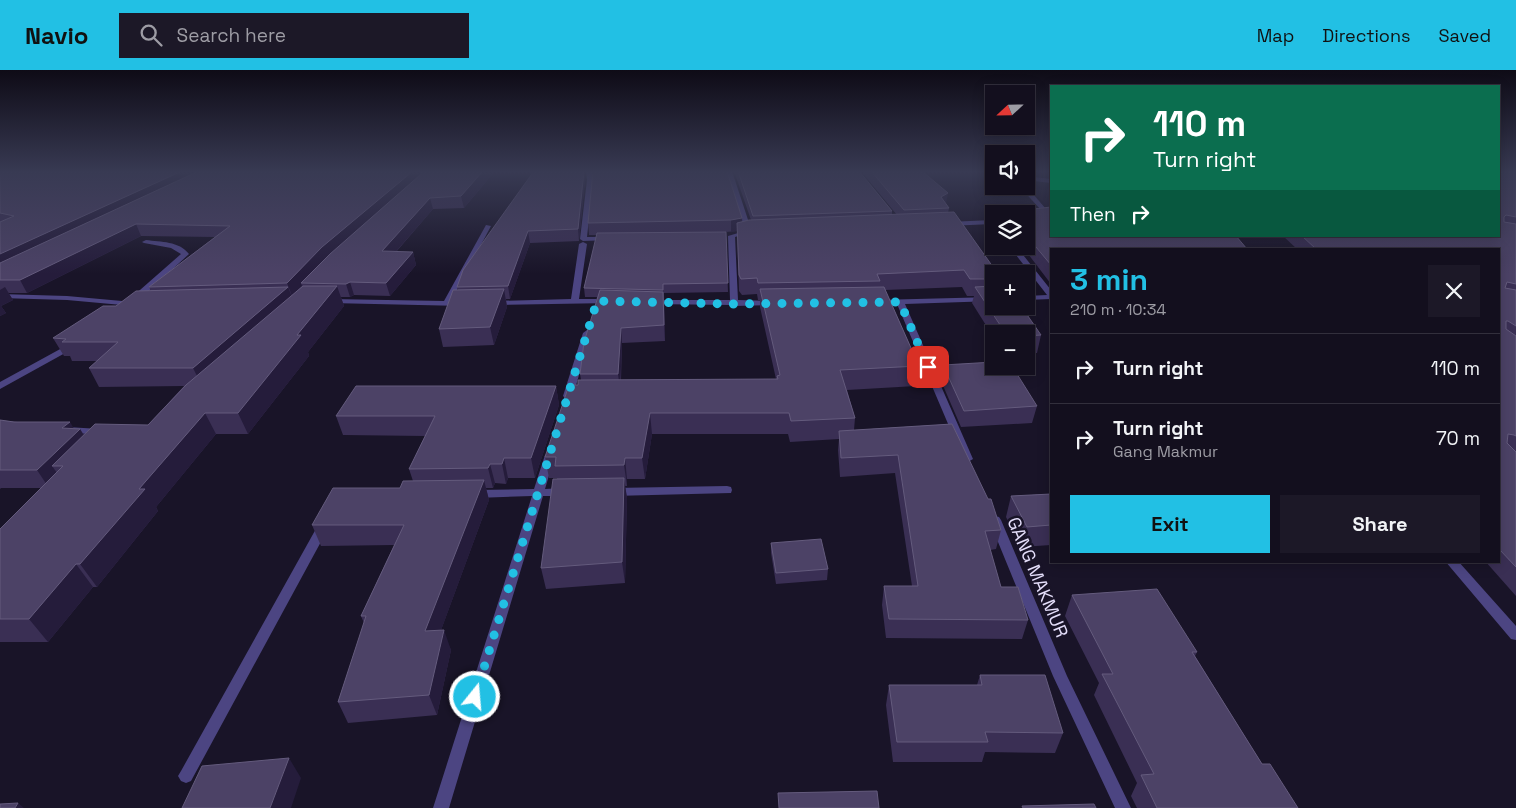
<!DOCTYPE html>
<meta charset="utf-8">
<style>
body{margin:0;font-family:"Space Grotesk",sans-serif;background:#1c1827;color:#f1f3f6;height:100vh;display:flex;flex-direction:column;font-size:19px;white-space:nowrap}
*{box-sizing:border-box;margin:0}
p{font-size:16px;color:#9d9ca4}
.icon{flex:none;width:28px;height:28px;fill:none;stroke:currentColor;stroke-width:2;stroke-linecap:round;stroke-linejoin:round}
.map{position:relative;flex:1;overflow:hidden}
.panel{position:absolute;left:1050px;top:178px;width:450px;height:315px;display:flex;flex-direction:column;background:#130f1e;border-radius:0px;box-shadow:0 2px 12px #0003,0 0 0 1px #322f3c}
.panel>*{flex:none}
.guide{position:absolute;left:1050px;top:15px;width:450px;height:152px;border-radius:0px;box-shadow:0 2px 12px #0003,0 0 0 1px #322f3c;background:#0b6e4f;color:#fff;overflow:hidden}
.needle{width:32px;rotate:248deg}
.buttons{position:absolute;left:985px;top:15px;display:grid;gap:10px}
.buttons a{display:grid;place-items:center;width:50px;height:50px;border-radius:0px;background:#130f1e;box-shadow:0 2px 12px #0003,0 0 0 1px #322f3c;font-size:25px}
.pin{position:absolute;display:grid;place-items:center;width:42px;height:42px;color:#fff;margin:-21px;border-radius:10px;box-shadow:0 2px 8px #0006}
.me{position:absolute;width:55px;margin:-28px;rotate:17deg;stroke-linejoin:round;filter:drop-shadow(0 0 4px #0008)}
.turn{display:flex;align-items:center;gap:18px;height:105px;padding:0 20px;font-size:22px}
.turn .icon{width:65px;height:65px;stroke-width:2.5}
.turn b{display:block;font-size:35px;line-height:42px}
.then{display:flex;align-items:center;height:48px;padding:0 20px;background:#0003;gap:10px;font-size:19px}
.round{display:grid;place-items:center;flex:none;width:52px;height:52px;border-radius:0px;background:#1c1827}
.overview{display:flex;align-items:center;justify-content:space-between;height:85px;padding:0 20px}
h1{font-size:30px;font-weight:800;line-height:38px;color:#22c0e4}
.primary-button{display:flex;gap:10px;margin-top:auto;padding:10px 20px}
.primary-button a{flex:1;height:58px;border-radius:0px;background:#22c0e4;color:#111;font-size:20px;font-weight:800;line-height:58px;text-align:center}
.primary-button a+a{background:#1c1827;color:#f1f3f6}
ul{padding:0;list-style:none}
li{display:flex;align-items:center;gap:15px;height:70px;padding:0 20px;border-top:1px solid #322f3c}
li div{flex:1}
li b{display:block;font-size:19px}
li em{font-style:normal}
header{display:flex;align-items:center;gap:30px;box-sizing:border-box;height:70px;padding:0 25px;background:#22c0e4;color:#111}
header strong{font-size:24px}
nav{display:flex;gap:28px;margin-inline-start:auto;font-size:18px}
.search{width:350px;height:45px;background:#1c1827;display:flex;align-items:center;gap:12px;box-sizing:border-box;padding:0 18px;border-radius:0px;color:#9d9ca4;font-size:19px}
.map>svg:first-child{display:block}
.lines{fill:none;stroke-linecap:round;stroke-linejoin:round}
.street{fill:#4c4582;fill-rule:evenodd}
.wall{fill:#3a2f54;fill-rule:evenodd}
.shaded-wall{fill:#251c3b}
.building{fill:#4c4266;stroke:#645b7d}
.route{stroke:#22c0e4;stroke-width:9;stroke-dasharray:0 16.2}
.labels{text-anchor:middle;dominant-baseline:central;stroke-width:5;stroke-linejoin:round;paint-order:stroke}
.street-label{font-size:18px;fill:#e5dffb;stroke:#191428}
</style>
<header>
<strong>Navio</strong>
<div class="search"><svg class="icon" aria-label="search" viewBox="0 0 24 24"><circle cx="10" cy="10" r="6"/><path d="M15 15l6 6"/></svg>Search here</div>
<nav><a>Map</a><a>Directions</a><a>Saved</a></nav>
</header>
<div class="map">
<svg width="1516" height="738" viewBox="0 0 1516 738">
<rect width="100%" height="100%" fill="#191428"/>
<g class="lines">
<!-- street -->
<path class="street" d="M586,101h6l1,9 -6,57h21l3,2 -1,1 -27,1 -3,-2 7,-59z
M726,101h6l20,61 -17,5 3,63 35,1 4,2 -4,2 -39,1 -3,-1 -82,-1 -1,-2 4,-2h78l-2,-64 17,-5z
M985,101h9v4z
M1026,106l25,3v4l-25,-3z
M1019,116h7l20,23 1,1 -4,5 -17,5v-4l13,-3 2,-3z
M992,150h2v4h-2l-44,2 -3,-2 3,-2z
M486,155l5,1 -40,75 12,1v4l-133,-3 -4,-2 4,-2 114,2z
M146,170c15,2 33,1 43,14l-51,47h-6v-4l49,-43 -10,-6 -27,-5 -2,-1z
M583,172l4,2 -8,55h32v4l-116,2 -4,-2 4,-2 76,-2 8,-55z
M1009,176h7l35,44v9l-25,1v-4l21,-1z
M0,224l67,2 66,6 4,2 -4,2 -66,-6 -67,-2z
M994,227v4l-89,3 68,155 -5,3 -5,-3 -66,-155h-20l-4,-2 4,-2z
M587,260l4,3 -18,63 -5,3 -3,-1 -2,-2 20,-63z
M73,272l3,1 1,2 -1,2 -76,42v-7z
M67,357l33,2 5,3 -5,3 -36,-3 -2,-2z
M550,382l5,3 -10,34 19,-1 5,4 -5,4h-21l-94,312h-16l99,-312 -56,2 -5,-4 5,-4 58,-1 11,-34z
M727,416l4,1 1,3 -1,3 -118,3 -5,-4 5,-4z
M995,446l4,1 2,3 66,156 64,132h-16l-62,-132 -64,-156 2,-3z
M323,453l4,1 2,3 -138,254 -5,2 -5,-2 -3,-5 3,-5 136,-244 2,-3z
M1445,491h13l58,65v14l-5,-1z"/>
</g>
<!-- wall -->
<path class="wall" d="M0,101h495l-31,37 -31,1 -37,43h17l3,13 -26,31 -36,-1 -4,2h-9l3,9 -36,46 1,4 -61,78h-32l-60,73 2,4 -61,76h-4l-45,55h-48v-113l41,-41h-40l-1,1v-69l80,9 4,6 64,-10 36,-39 -85,1 -10,-19 8,-7h-25l-2,-5h-6l-11,-18 63,-32 35,-15 -2,-4 66,-50 -74,-1 -114,57h-19l5,7 -12,6 5,7 -6,3z
M584,101l1,9 -6,61 -49,2 -20,56h-4l1,8 -13,38 -51,2 -4,-18 19,-39 -1,-3z
M734,101h125l33,40v4h5l-36,-44h72l-10,1 23,32 3,4 -1,5 46,61v32l47,29 -4,18h-11v-19h-32v4l-22,-35 2,-7h-7l-5,-9 -77,3 34,76 -3,20 -69,4 8,28 -1,12 98,-6 49,106 -5,19 -6,1 11,37 27,33 -6,19 -136,-1 -4,-33 2,-19h28l-17,-113 -55,4 -2,-27 1,-11 -49,3 -2,-8h-136l-7,45h-18v7h-2l2,12 -2,85 -79,6 -5,-21 16,-90h-8l-4,-21 33,-72 3,-5 -1,-6 17,-77h-12l-1,-9 13,-53h-8l-1,-12 154,-5v4l9,-2zM737,161l2,60 3,4 15,-1 1,6h2v7l16,72 -155,1 1,-37 43,-2 -1,-48 64,-1 -2,-60z
M1516,101v425l-31,-35h14v-312h-202l-14,-13h216z
M1051,137v29h185l11,13h-196v35l-29,-38h4v-32h-18v-2z
M943,295l94,41 -5,17 -71,4 -20,-46z
M556,316l3,19 -24,73h-27l-2,6 -11,-1 -2,5h-7l3,12 -48,130 10,20 -14,65 -89,8 -10,-21 26,-79 -3,-7 33,-71 -73,1 -9,-21 88,-37 13,-7 -4,-12 16,-33 -82,-1 -7,-19z
M1051,424v51l-30,2 -15,-30 5,-21z
M771,473l57,26 -1,11 -51,4 -5,-31z
M1072,525l125,57 -2,4 67,108 36,44h-161l-6,-12 6,-13 -43,-88 5,-12 -34,-67z
M980,605l83,58 -8,20 -70,-1 -3,10h-89l-7,-57 3,-20h88z"/>
<!-- shaded-wall -->
<path class="shaded-wall" d="M182,101h27l-209,99v-16z
M413,101h10l-6,11 -116,101 1,3 -10,10 -5,-13 35,-36z
M483,101h12l-31,37 -3,-12z
M584,101l1,9 -6,61 -1,-12z
M948,123l-2,11 -7,5 2,-12z
M430,128l3,11 -48,55 -3,-13z
M742,148l1,12 -12,2v-12z
M136,154l5,12 -114,57 -7,-13z
M528,161l2,12 -20,56 -2,-13z
M413,182l3,13 -26,31 -4,-13z
M350,212l4,13 -4,2 -4,-13z
M337,216l7,20 -36,46 1,4 -61,78 -10,-21 59,-78z
M5,217l8,13 -12,6 5,7 -6,3v-26z
M288,217l7,17 -93,82 -9,-18z
M504,219l3,18 -13,38 -4,-18z
M663,222l1,14 1,35 -1,-16z
M621,258l1,15 -2,46 -2,-15z
M556,316l3,19 -24,73 -4,-20z
M205,343l11,21 -60,73 2,4 -61,76 -17,-23 59,-75z
M650,343l2,21 -7,45 -3,-21z
M70,352l6,10 4,-3 10,17 -27,20h-11l8,11 -11,11 -12,-18 25,-42z
M504,388l4,20 -2,6 -4,-20z
M625,388l2,21v7l-3,-21z
M490,394l5,19 -2,5 -5,-20z
M624,408l3,20 -2,85 -3,-21z
M484,410l5,20 -56,152 -8,-21z
M76,494l17,23 -45,55 -19,-23z
M444,560l7,20 -14,65 -8,-20z
M289,688l12,20 -10,30h-21z
M18,733l6,5h-9z"/>
<!-- building -->
<path class="building" d="M0,101h182l-182,83v-32l14,-6 -14,-3z
M200,101h213l-91,76 -35,36 -138,4 81,-61 -94,-2 -116,56h-20v-17l188,-87z
M423,101h60l-22,25 -31,2 -48,53 31,1 -27,31 -36,-1 -4,2 -45,-1 29,-29 90,-79z
M534,101h50l-6,58 -50,2 -20,55 -51,1 6,-17z
M593,101h134l15,47 -11,2 -143,3z
M738,101h121l33,40 -139,5z
M871,101h51l26,22 -7,4 8,11 -45,2z
M1499,101h17v46l-10,-2 -2,2v5l12,2v60l-9,-2 -2,6 11,2v36l-8,-5h-2v8l10,7v100l-2,-1 -6,-1 -1,9 9,9v115l-17,-18v-300h-183l-14,-13h197z
M1051,137v29h185l11,13h-196v16l-25,-30v-21h-17l-1,-2z
M954,142l44,62h-4v5h-24l-6,-9 -87,4 3,7 -122,2 -1,-5 -16,1 -2,-4 -2,-52 12,-3z
M726,162l2,51 -65,1v6l-79,-2 13,-55z
M303,216h34l-40,49h4l-63,78h-33l-66,76h6l-65,75h-4l-47,55h-29v-90l63,-63h-11l43,-42 53,1 38,-40z
M994,216v20h27l20,29 -15,1v-2h-20l-31,-47z
M288,217l-95,81h-104l29,-26h-56l4,-3 -13,-1 50,-32h13l20,-15z
M884,217l35,79 -79,4 15,48 -64,3 -2,-8h-139l-8,45h-17l-1,7 -69,1 1,-9h-11l24,-72h9v-5l200,-1 -1,-3 3,-1 -20,-86z
M504,219l-14,38 -51,2 14,-39z
M600,220l63,2 1,33 -43,3 -3,46h-38l4,-32z
M994,292v4h18l25,40 -73,5 -21,-46z
M356,316h200l-25,72h-27l-2,6h-12l-2,4 -79,1 26,-53h-99z
M0,350l14,2h56l-8,6 18,1 -43,41h-37z
M952,354l36,75h3l10,31 -16,1 16,56h17l10,33 -139,-1 -5,-33h34l-20,-131 -57,3 -2,-27z
M624,408l-2,84 -81,6 12,-89z
M484,410l-59,151 19,-1 -15,65 -91,7 28,-86h-5l43,-91h-92l21,-37h67l3,-7z
M1051,424v31l-24,2 -16,-31z
M821,469l7,30 -52,4 -5,-30z
M1157,519l40,63h-5l70,112h8l28,44h-141l-16,-33 13,-1 -52,-100h11l-41,-79z
M980,605h65l18,58 -78,-1 3,10h-91l-8,-57h93z
M289,688l-19,50h-88l20,-42z
M877,721l2,17h-100l-1,-15z
M18,733l-3,5h-15v-4z
M1094,734l2,4h-73l-1,-2z"/>
<!-- sky -->
<linearGradient id="sky" x2="0" y2="1"><stop stop-color="#0e0b16"/><stop offset="0.5" stop-color="#383a53"/><stop offset="1" stop-color="#383a53" stop-opacity="0"/></linearGradient>
<rect width="1516" height="204" fill="url(#sky)"/>
<g class="lines">
<!-- route -->
<path class="route" d="M475,627l122,-396 137,3 166,-2 28,65"/>
</g>
<g class="labels">
<!-- street labels -->
<g class="street-label">
<text transform="translate(1038 507) rotate(67)">GANG MAKMUR</text>
</g>
</g>
</svg>
<div class="buttons">
<a><svg class="needle" viewBox="-14 -14 28 28"><path d="M0-13l5 13h-10z" fill="#e53935"/><path d="M0 13l5-13h-10z" fill="#9d9ca4"/></svg></a>
<a><svg class="icon" aria-label="sound" viewBox="0 0 24 24"><path d="M4 9h4l5-4v14l-5-4H4zM17 9q2 3 0 6"/></svg></a>
<a><svg class="icon" aria-label="layers" viewBox="0 0 24 24"><path d="M12 4l9 5-9 5-9-5zM3 14l9 5 9-5"/></svg></a>
<a>+</a>
<a>−</a>
</div>
<div class="pin" style="left:928px;top:297px;background:#d93025"><svg class="icon" aria-label="arrive" viewBox="0 0 24 24"><path d="M6 21V4h12l-3 4 3 4H6"/></svg></div>
<svg class="me" style="left:475px;top:627px" viewBox="-20 -20 40 40"><circle r="17" fill="#22c0e4" stroke="#fff" stroke-width="3"/><path d="M0-11L8 9 0 5-8 9z" fill="#fff"/></svg>
<div class="guide">
<div class="turn"><svg class="icon" aria-label="right" viewBox="0 0 24 24"><path d="M7 20v-9h11M14 6l5 5-5 5"/></svg><div><b>110 m</b>Turn right</div></div>
<div class="then">Then<svg class="icon" aria-label="right" viewBox="0 0 24 24"><path d="M7 20v-9h11M14 6l5 5-5 5"/></svg></div>
</div>
<section class="panel">
<div class="overview"><div><h1>3 min</h1><p>210 m · 10:34</p></div><a class="round"><svg class="icon" aria-label="close" viewBox="0 0 24 24"><path d="M6 6l12 12M18 6L6 18"/></svg></a></div>
<ul>
<li><svg class="icon" aria-label="right" viewBox="0 0 24 24"><path d="M7 20v-9h11M14 6l5 5-5 5"/></svg><div><b>Turn right</b></div><em>110 m</em></li>
<li><svg class="icon" aria-label="right" viewBox="0 0 24 24"><path d="M7 20v-9h11M14 6l5 5-5 5"/></svg><div><b>Turn right</b><p>Gang Makmur</p></div><em>70 m</em></li>
</ul>
<div class="primary-button"><a>Exit</a><a>Share</a></div>
</section>
</div>
